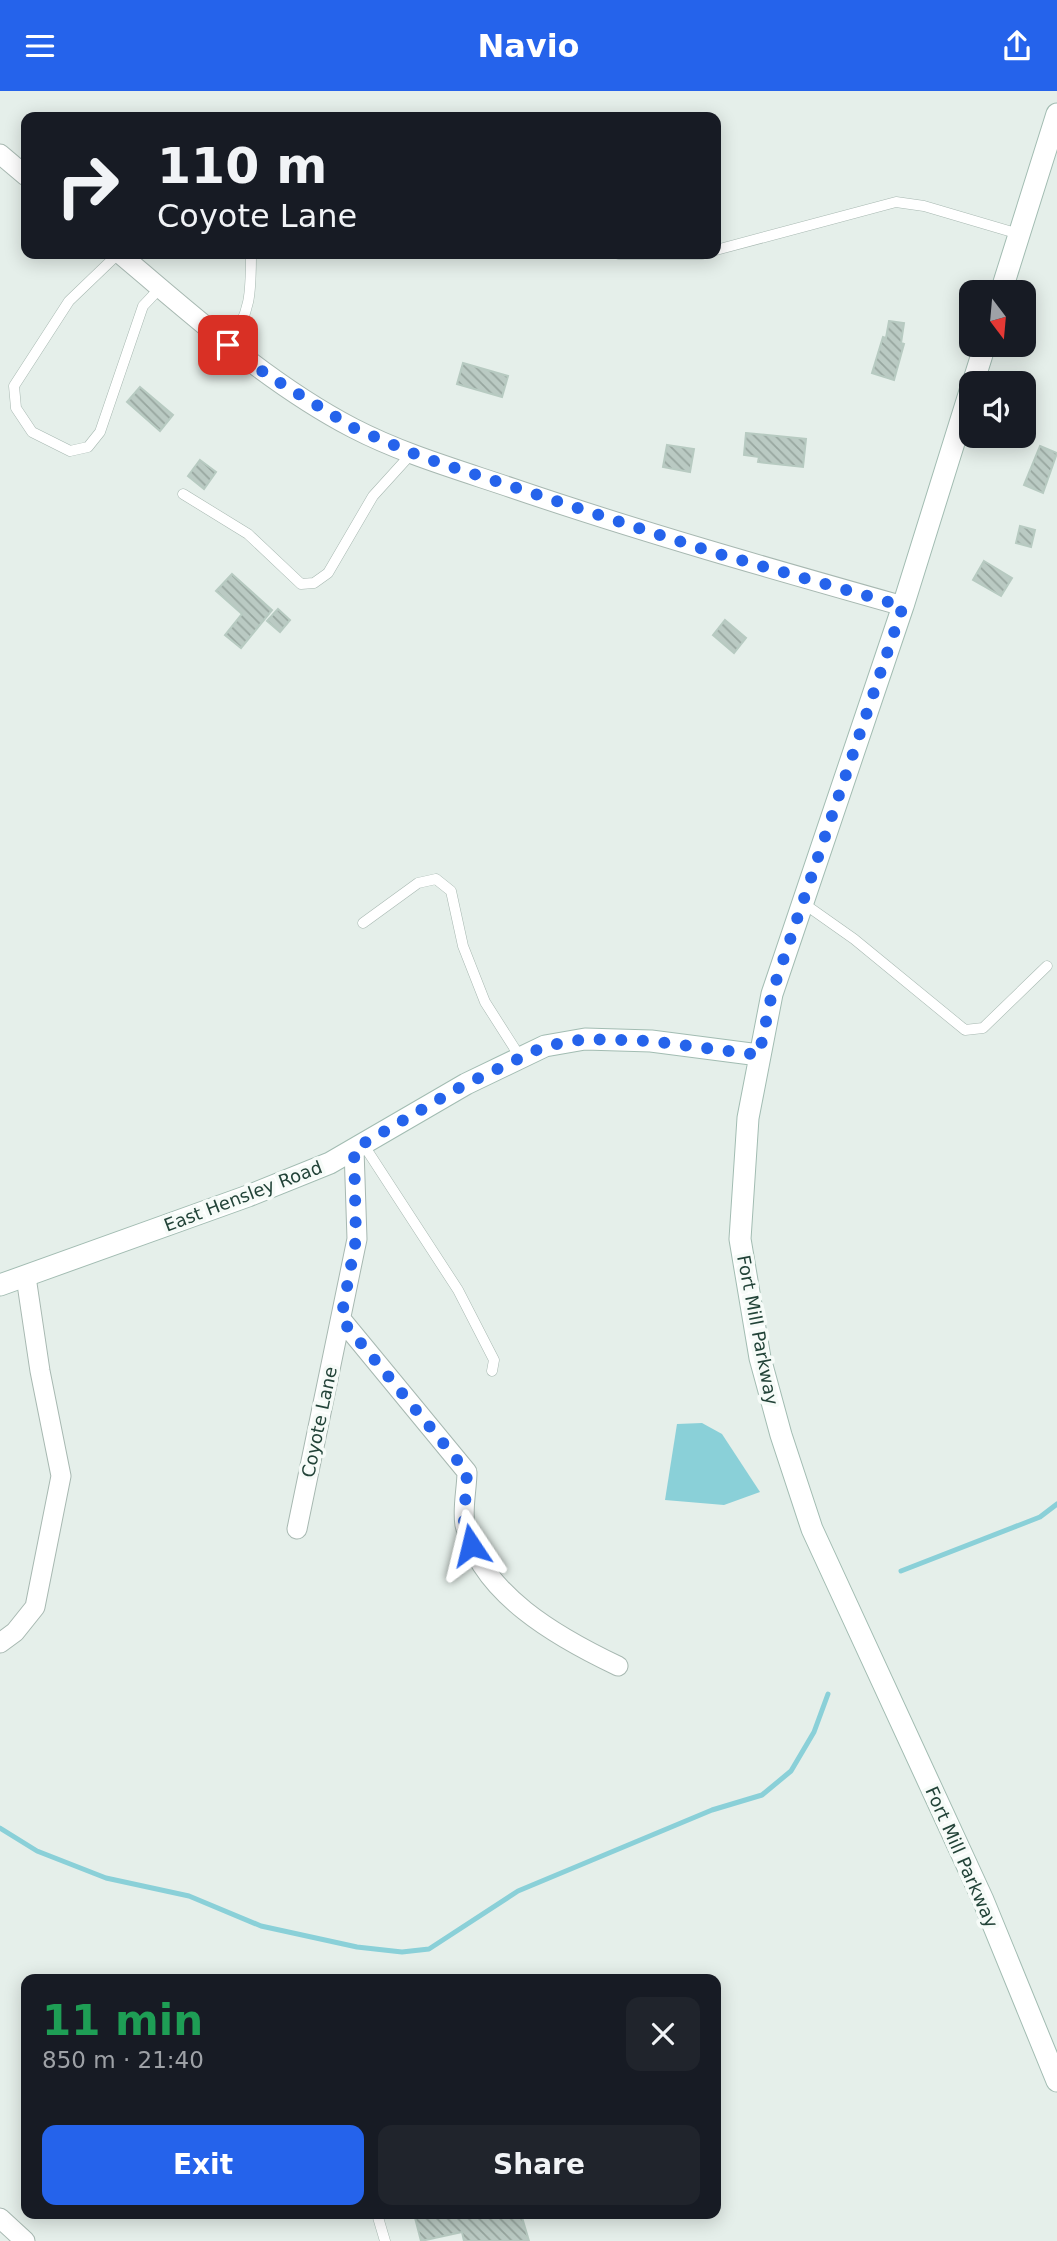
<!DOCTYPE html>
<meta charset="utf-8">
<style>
body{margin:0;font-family:"DejaVu Sans",sans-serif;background:#20242c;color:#f1f3f6;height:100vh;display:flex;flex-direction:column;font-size:26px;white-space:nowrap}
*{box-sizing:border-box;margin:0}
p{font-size:23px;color:#9ea1a6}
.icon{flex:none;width:38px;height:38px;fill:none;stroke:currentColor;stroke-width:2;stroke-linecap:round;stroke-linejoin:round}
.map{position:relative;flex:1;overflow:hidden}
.sheet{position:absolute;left:21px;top:1883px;width:700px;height:245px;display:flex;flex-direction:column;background:#171b24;border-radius:14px;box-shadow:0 4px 18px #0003}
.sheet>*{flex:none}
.guide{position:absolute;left:21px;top:21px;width:700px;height:147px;border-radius:14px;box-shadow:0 4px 18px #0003;background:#171b24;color:#f1f3f6;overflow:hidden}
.needle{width:46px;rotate:164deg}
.fabs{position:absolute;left:959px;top:189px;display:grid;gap:14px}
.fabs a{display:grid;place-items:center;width:77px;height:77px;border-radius:14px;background:#171b24;box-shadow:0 4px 18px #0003;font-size:35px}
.pin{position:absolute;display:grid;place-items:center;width:60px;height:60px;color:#fff;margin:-30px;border-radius:14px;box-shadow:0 4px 10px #0006}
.me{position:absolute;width:77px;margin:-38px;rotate:350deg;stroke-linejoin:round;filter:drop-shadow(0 0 5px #0008)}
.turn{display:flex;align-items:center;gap:24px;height:147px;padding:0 21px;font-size:32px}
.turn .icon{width:91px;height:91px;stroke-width:2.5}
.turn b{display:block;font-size:49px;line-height:60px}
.round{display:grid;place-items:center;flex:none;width:74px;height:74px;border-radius:14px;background:#20242c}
.head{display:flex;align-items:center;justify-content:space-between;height:119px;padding:0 21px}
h1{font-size:42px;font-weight:800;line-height:52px;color:#1e9e55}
.primary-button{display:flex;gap:14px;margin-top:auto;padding:14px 21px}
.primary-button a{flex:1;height:80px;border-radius:14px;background:#2563eb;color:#fff;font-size:28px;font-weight:800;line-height:80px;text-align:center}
.primary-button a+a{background:#20242c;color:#f1f3f6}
header{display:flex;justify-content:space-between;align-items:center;height:91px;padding:0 21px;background:#2563eb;color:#fff;font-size:32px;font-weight:800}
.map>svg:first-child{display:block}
.water{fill:#8ad0d8}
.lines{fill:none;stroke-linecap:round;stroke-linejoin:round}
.stream{stroke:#8ad0d8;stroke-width:5}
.building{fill:url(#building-back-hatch);stroke:#b7cac1;stroke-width:2}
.lane-casing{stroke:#a7b8b1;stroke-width:11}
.street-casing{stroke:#a7b8b1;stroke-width:21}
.secondary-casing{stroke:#a2bcb2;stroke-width:23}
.lane{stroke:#fff;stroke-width:10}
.street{stroke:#fff;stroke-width:19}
.secondary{stroke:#fff;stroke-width:21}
.route{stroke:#2563eb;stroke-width:12;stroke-dasharray:0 21.6}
.labels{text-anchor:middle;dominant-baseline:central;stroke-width:7;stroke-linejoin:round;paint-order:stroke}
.street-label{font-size:18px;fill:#224338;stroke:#f6fbf8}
</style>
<header><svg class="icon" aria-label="menu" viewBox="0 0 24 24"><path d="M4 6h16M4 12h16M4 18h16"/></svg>Navio<svg class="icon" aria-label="share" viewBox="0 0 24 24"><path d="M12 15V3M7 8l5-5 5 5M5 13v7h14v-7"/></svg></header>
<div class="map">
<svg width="1057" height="2150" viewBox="0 0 1057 2150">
<defs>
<pattern id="building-back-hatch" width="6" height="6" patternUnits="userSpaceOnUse" patternTransform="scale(1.75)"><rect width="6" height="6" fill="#bacac3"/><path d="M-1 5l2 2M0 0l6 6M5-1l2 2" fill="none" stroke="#97a69f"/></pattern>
</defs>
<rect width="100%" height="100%" fill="#e5efea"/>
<!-- water -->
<path class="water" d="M702,1332l20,11 38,58 -36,13 -59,-5 12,-76z"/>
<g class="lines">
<!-- stream -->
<path class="stream" d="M901,1480l139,-54 17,-13
M0,1737l37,23 69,27 83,18 72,30 96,21 45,5 27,-3 89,-58 194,-81 50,-15 29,-24 23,-39 14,-38"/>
</g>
<!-- building -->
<path class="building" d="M889,230l15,2 -3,20 3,1 -10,36 -22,-7 11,-36 3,1z
M463,272l45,13 -6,21 -45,-13z
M140,296l33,28 -13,16 -33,-29z
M746,342l60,6 -3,28 -45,-5 1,-5 -15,-2z
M667,354l27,4 -4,23 -27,-5z
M1040,355l17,7 -14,40 -19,-8z
M200,369l16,12 -12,17 -16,-13z
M1020,435l15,4 -4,17 -15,-4z
M984,470l28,17 -11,18 -28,-16z
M232,483l40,36 -31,38 -16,-13 17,-21 -26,-23z
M278,518l12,11 -10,12 -13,-11z
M725,529l21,18 -12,15 -21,-18z
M414,2123h107l8,27h-65l-2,-9 -41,9z"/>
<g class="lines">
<!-- lane casing -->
<g class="lane-casing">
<path id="lane" d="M716,159l180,-48 28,4 95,28
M118,163l-49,47 -55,85 2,22 16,24 38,19 18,-4 12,-15 43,-126 17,-18
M619,163h83
M228,254c23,-32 23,-53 23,-91
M183,403l65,40 53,50 13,-1 14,-10 45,-77 39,-43
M803,812l51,36 111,91 18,-2 64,-62
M363,832l55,-40 18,-4 15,12 12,55 22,56 35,55
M363,1053l95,146 36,70 -2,11
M377,2123l8,27"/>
</g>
<!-- street casing -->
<g class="street-casing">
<path id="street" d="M0,63l26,22
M120,163c74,62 147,129 233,174 50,26 106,42 159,60 129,44 260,81 391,118
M341,1228l126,153c0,16 -5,37 -2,53 15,69 94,113 153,141
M297,1438l60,-290 -3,-90
M0,1552l15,-11 20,-25 26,-131 -21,-105 -14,-94
M0,2127l25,23"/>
</g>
<!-- secondary casing -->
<g class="secondary-casing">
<path id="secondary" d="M1001,201l56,-178
M973,292l12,-38
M971,297l-68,218 -131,388 -24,124 -8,121 20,119 21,77 31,94 171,371 74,181
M0,1194l248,-89 82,-33 136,-79 79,-38 40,-7 66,2 108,14"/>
</g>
<!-- lane -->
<use href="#lane" class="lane"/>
<!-- street -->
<use href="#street" class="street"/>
<!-- secondary -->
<use href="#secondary" class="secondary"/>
</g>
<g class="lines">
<!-- route -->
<path class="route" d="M228,254l38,29 88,54 68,29 290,95 191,54 -131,387 -13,62 -108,-14 -66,-2 -40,7 -83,40 -108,63 2,90 -15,80 126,153 -3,50 7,23"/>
</g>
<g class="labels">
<!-- street labels -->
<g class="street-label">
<text transform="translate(243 1105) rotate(-21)">East Hensley Road</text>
<text transform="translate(758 1239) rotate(79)">Fort Mill Parkway</text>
<text transform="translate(319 1331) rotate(-78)">Coyote Lane</text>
<text transform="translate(962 1766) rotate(66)">Fort Mill Parkway</text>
</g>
</g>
</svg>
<div class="fabs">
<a><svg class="needle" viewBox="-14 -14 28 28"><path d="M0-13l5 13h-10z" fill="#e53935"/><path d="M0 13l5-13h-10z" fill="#9ea1a6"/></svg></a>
<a><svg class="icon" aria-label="sound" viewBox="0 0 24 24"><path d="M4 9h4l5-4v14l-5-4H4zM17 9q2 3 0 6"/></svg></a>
</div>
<div class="pin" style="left:228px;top:254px;background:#d93025"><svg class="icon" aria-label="arrive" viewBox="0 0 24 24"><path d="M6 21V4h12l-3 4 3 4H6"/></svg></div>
<svg class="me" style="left:471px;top:1454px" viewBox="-20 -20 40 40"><path d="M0-17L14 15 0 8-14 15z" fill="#2563eb" stroke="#fff" stroke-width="4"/></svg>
<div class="guide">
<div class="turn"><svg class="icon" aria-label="right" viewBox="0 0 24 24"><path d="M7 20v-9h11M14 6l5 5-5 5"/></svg><div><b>110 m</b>Coyote Lane</div></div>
</div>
<section class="sheet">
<div class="head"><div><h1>11 min</h1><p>850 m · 21:40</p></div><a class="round"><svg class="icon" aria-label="close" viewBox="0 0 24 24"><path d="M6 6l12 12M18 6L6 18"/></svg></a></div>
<div class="primary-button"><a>Exit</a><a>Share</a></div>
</section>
</div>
